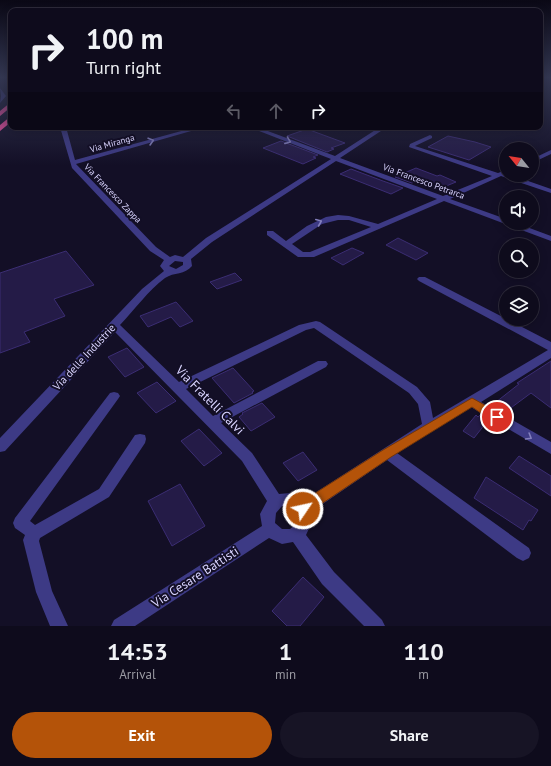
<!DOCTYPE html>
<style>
body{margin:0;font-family:"PT Sans",sans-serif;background:#171425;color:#f1f3f6;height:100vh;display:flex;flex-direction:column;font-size:15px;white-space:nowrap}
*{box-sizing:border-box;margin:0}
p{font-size:13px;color:#9b9ba3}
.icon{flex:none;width:22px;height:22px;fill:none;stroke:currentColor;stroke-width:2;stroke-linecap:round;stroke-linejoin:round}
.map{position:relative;height:626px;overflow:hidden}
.drawer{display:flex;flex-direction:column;background:#0e0b1c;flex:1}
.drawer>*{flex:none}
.guide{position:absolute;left:8px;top:8px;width:535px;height:122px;border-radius:8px;box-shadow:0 2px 10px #0003,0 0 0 1px #2e2b3b;background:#0e0b1c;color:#f1f3f6;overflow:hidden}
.needle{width:26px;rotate:300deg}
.tools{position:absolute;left:499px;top:142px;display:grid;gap:8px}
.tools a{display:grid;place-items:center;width:40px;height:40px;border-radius:50%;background:#0e0b1c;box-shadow:0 2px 10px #0003,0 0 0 1px #2e2b3b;font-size:20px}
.pin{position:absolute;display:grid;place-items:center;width:34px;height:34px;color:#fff;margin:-17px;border:2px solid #fff;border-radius:50%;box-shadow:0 1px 4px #0007}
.me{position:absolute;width:44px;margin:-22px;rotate:56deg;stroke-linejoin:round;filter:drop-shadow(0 0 3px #0008)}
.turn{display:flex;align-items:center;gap:14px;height:84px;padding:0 12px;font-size:18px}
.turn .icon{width:52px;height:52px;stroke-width:2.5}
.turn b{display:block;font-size:28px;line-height:34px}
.lanes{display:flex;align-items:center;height:38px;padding:0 12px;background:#0003;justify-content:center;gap:20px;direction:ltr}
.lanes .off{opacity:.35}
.eta{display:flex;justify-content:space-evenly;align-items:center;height:68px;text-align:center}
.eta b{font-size:24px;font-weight:700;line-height:28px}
.action{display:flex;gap:8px;margin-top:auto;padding:8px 12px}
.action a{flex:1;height:46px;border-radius:24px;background:#b45309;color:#fff;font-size:16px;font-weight:700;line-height:46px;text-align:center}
.action a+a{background:#171425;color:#f1f3f6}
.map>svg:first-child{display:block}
.building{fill:#241b47;stroke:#3b2d73}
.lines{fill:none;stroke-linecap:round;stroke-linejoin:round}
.street{fill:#3d3a85;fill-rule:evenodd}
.highway{fill:#ff4fa3;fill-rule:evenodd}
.oneway{stroke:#837fbc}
.route{fill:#b45309;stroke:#753606}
.labels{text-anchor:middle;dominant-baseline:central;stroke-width:4;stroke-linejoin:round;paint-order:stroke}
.far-street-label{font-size:9px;fill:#d9d4ff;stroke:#130f26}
.street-label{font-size:11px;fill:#d9d4ff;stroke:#130f26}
.near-street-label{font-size:13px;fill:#d9d4ff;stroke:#130f26}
</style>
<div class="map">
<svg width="551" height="626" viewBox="0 0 551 626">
<rect width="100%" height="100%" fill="#130f26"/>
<!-- building -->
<path class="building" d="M307,129l38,14 -14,5 3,1 -7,3 -40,-16z
M448,136l27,6 16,5 -22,13 -41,-13z
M281,141l37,14 -5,2 3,1 -13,6 -40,-16z
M416,168l21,8 3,-1 16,7 -17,7 -21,-9 -6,3 -17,-6z
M351,169l32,12 20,7 -12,6 -51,-20z
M398,238l30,15 -12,7 -30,-15z
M352,248l12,5 -21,12 -12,-7z
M66,251l28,34 -40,14 11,17 -41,16 6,10 -30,11v-80z
M235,273l7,7 -25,9 -7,-7z
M176,302l17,19 -13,6 -9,-10 -23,10 -8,-11z
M127,348l17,19 -19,10 -17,-20z
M551,361v47l-20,-15 -27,20 -13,-7 28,-22 -2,-1z
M233,368l21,23 -2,1 1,1 -19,10 -22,-25z
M157,382l19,19 -20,12 -19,-20z
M262,403l13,14 -24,14 -12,-14 4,-3 -1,-1z
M481,414l8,5 -15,19 -11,-7 13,-16 2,2z
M199,429l23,24 -18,13 -23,-25z
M303,452l14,18 -19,11 -15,-18z
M519,456l32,20v20l-42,-28z
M486,477l52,33 -7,11 -2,-1 -6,10 -49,-32z
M180,484l25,42 -33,20 -24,-45z
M303,577l21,20 -24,29h-13l-15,-15z"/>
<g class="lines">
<!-- street -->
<path class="street" d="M0,88l6,8 -6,7 1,-7z
M60,127h6l9,33 121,-33h9l-129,37 80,83 14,10 5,-2 8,2 23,-19 125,-79 -82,-32h8l78,29 45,-29h7l-47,31 103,38 49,-20 -83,-29 1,-3 20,-9 2,1v2l-17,8 83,27 8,-3v5h5l40,14v4l-50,-17 -51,23 56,20v4h10l35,13v5l-107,-40 -130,56h-16l-31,-22v-4h6l13,10 21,-15 19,-9 12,-2 11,1 29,8 59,-25 -101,-38 -124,81 -21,17 1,7c-7,9 -18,6 -27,12 -17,13 -30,31 -45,47l59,57 120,-57 17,-4 4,1 97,65 13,15 3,16 115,-68 -129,-69 -2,-2 2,-2h6l126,65v16l-70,44 70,40v12l-80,-47 -74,46 132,95 2,5 -2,5 -6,3 -6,-3 -130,-98 -76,52 1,10 -6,13 28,37 48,48 3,6h-21l-42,-42 -29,-42 -11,2 -13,-6 -134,88h-24l3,-6 148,-94 -2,-12 7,-13 -25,-40 -127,-129 -110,119 -5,1v-14l142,-149 22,-18 -4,-5 4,-6 -14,-9 -78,-83zM338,220h11l22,7 -61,25h-7l-11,-8 30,-20zM175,261l8,1v3l-7,4 -7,-3zM314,328l95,65 9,11 4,20 -118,76 -14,-7 -11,1 -27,-41 -31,-30 105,-56 2,-3 -2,-3h-8l-105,55 -27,-27 120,-59zM282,506h8l6,7 1,10 -7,6h-8l-7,-6 1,-10z
M551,150v4l-19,9v-4z
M114,392l4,1 2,3 -2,3 -88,122 5,4 64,-36 36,-54 5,-1 5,1 1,4 -1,4 -36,54 -69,41 -1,3 13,50 16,35h-18l-14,-34 -13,-52 2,-5 -10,-7 -2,-5 2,-5 95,-125z"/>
<!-- highway -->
<path class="highway" d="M11,102v5l-11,9v-5z
M11,116v6l-11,9v-6z"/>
</g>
<!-- one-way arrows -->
<defs><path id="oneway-chevron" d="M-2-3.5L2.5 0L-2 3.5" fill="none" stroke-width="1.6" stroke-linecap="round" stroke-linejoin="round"/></defs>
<g class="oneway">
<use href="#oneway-chevron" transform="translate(151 141) rotate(-16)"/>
<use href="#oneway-chevron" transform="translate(288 141) rotate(21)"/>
<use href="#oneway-chevron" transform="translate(319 222) rotate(-23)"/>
<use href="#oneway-chevron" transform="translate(529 437) rotate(31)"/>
</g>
<!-- sky -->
<linearGradient id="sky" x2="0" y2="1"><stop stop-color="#0a0815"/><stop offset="0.47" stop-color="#333752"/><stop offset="1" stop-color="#333752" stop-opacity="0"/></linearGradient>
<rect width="551" height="165" fill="url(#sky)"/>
<!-- route -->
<path class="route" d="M472,398l29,16 2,3 -2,3c-9,3 -21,-8 -29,-13l-81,50 -83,56 -5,2 -5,-2 -2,-4 2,-5 85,-54z"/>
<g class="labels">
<!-- far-street labels -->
<g class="far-street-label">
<text transform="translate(112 143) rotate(-16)">Via Miranga</text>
<text transform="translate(424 181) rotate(20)">Via Francesco Petrarca</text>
<text transform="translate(113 193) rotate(46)">Via Francesco Zappa</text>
</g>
<!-- street labels -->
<g class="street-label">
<text transform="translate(84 357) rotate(-47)">Via delle Industrie</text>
</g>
<!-- near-street labels -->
<g class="near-street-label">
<text transform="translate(210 400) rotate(45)">Via Fratelli Calvi</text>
<text transform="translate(195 577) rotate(-33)">Via Cesare Battisti</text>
</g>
</g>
</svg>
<div class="tools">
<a><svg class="needle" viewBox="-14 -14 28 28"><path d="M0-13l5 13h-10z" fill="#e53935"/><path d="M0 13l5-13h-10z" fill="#9b9ba3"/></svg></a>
<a><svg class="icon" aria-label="sound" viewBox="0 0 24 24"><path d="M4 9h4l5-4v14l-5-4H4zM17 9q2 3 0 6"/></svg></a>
<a><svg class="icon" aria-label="search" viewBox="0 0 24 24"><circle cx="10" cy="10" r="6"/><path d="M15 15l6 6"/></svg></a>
<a><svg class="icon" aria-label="layers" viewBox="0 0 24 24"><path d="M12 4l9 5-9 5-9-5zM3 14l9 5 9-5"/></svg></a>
</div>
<div class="pin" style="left:497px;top:417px;background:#d93025"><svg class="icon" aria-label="arrive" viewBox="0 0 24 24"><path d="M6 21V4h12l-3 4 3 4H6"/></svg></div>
<svg class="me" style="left:303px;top:509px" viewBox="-20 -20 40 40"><circle r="17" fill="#b45309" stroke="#fff" stroke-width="3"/><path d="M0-11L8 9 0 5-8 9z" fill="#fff"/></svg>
<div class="guide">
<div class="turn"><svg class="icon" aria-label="right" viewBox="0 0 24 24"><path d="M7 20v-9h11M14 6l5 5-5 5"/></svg><div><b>100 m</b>Turn right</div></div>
<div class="lanes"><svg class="icon off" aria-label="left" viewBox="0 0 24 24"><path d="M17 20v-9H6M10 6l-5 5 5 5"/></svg><svg class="icon off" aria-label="ahead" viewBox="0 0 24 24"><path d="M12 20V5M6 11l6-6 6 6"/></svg><svg class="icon" aria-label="right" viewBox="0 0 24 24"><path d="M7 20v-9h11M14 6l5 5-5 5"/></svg></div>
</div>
</div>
<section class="drawer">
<div class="eta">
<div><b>14:53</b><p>Arrival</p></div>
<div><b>1</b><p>min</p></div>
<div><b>110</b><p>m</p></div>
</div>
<div class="action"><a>Exit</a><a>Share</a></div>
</section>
